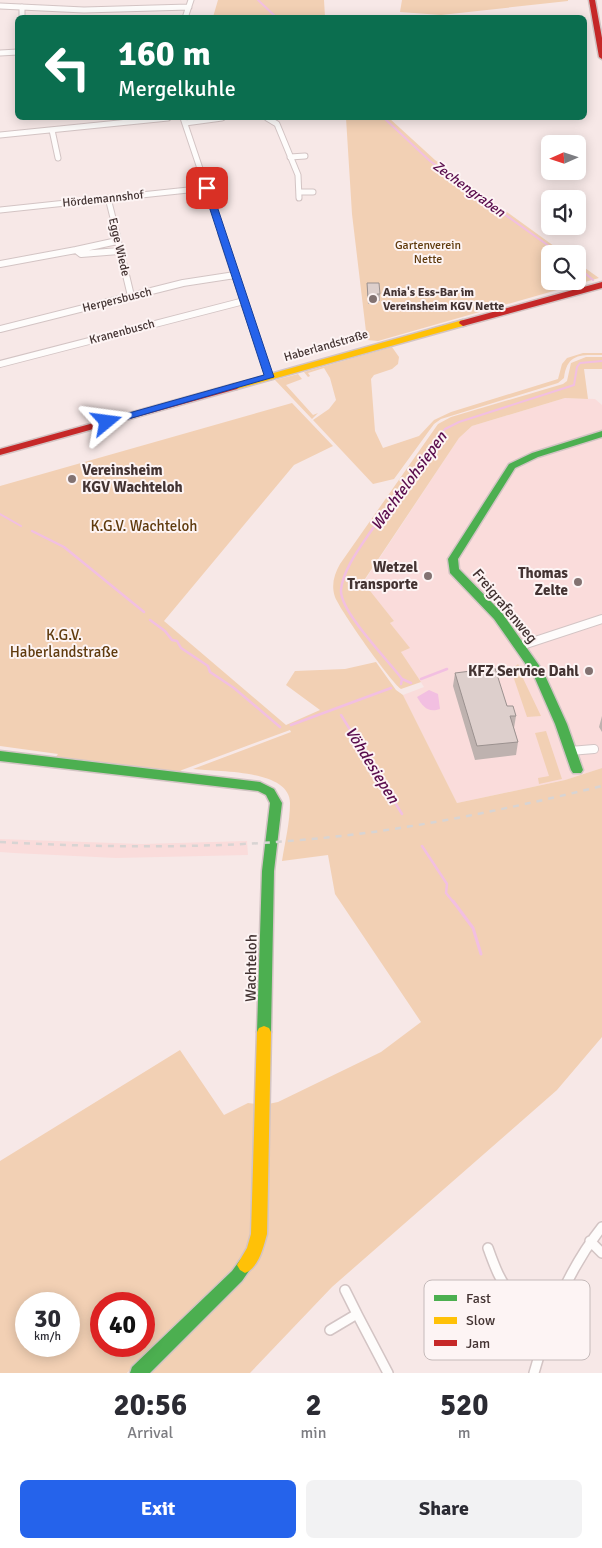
<!DOCTYPE html>
<meta charset="utf-8">
<style>
body{margin:0;font-family:Signika,sans-serif;background:#f2f2f3;color:#2b2b33;height:100vh;display:flex;flex-direction:column;font-size:19px;white-space:nowrap}
*{box-sizing:border-box;margin:0}
p{font-size:16px;color:#7c7c81}
.icon{flex:none;width:28px;height:28px;fill:none;stroke:currentColor;stroke-width:2;stroke-linecap:round;stroke-linejoin:round}
.map{position:relative;height:1373px;overflow:hidden}
.details{display:flex;flex-direction:column;background:#fff;flex:1}
.details>*{flex:none}
.banner{position:absolute;left:15px;top:15px;width:572px;height:105px;border-radius:8px;box-shadow:0 2px 12px #0003;background:#0b6e4f;color:#fff;overflow:hidden}
.needle{width:32px;rotate:267deg}
.buttons{position:absolute;left:541px;top:135px;display:grid;gap:10px}
.buttons a{display:grid;place-items:center;width:45px;height:45px;border-radius:8px;background:#fff;box-shadow:0 2px 12px #0003;font-size:25px}
.speed{position:absolute;left:15px;top:1292px;display:flex;gap:10px;font-size:25px;font-weight:700;text-align:center}
.speed>*{display:grid;place-content:center;width:65px;height:65px;border-radius:50%;background:#fff;box-shadow:0 2px 12px #0003;line-height:1}
.speed small{font-size:12px;font-weight:400}
.speed .limit{border:8px solid #d22;background:#fff;color:#111}
.pin{position:absolute;display:grid;place-items:center;width:42px;height:42px;color:#fff;margin:-21px;border-radius:10px;box-shadow:0 2px 8px #0006}
.me{position:absolute;width:55px;margin:-28px;rotate:74deg;stroke-linejoin:round;filter:drop-shadow(0 0 4px #0008)}
.turn{display:flex;align-items:center;gap:18px;height:105px;padding:0 20px;font-size:22px}
.turn .icon{width:65px;height:65px;stroke-width:2.5}
.turn b{display:block;font-size:35px;line-height:42px}
.eta{display:flex;justify-content:space-evenly;align-items:center;height:85px;text-align:center}
.eta b{font-size:30px;font-weight:700;line-height:35px}
.primary-button{display:flex;gap:10px;margin-top:auto;padding:10px 20px}
.primary-button a{flex:1;height:58px;border-radius:8px;background:#2563eb;color:#fff;font-size:20px;font-weight:700;line-height:58px;text-align:center}
.primary-button a+a{background:#f2f2f3;color:#2b2b33}
.map>svg:first-child{display:block}
.built{fill:#fadcdb}
.green{fill:#f2d0b4;fill-rule:evenodd}
.water{fill:#f2bfe1}
.lines{fill:none;stroke-linecap:round;stroke-linejoin:round}
.stream-far2{stroke:#f2bfe1;stroke-width:2}
.stream-far1{stroke:#f2bfe1;stroke-width:2.5}
.stream{stroke:#f2bfe1;stroke-width:3}
.street-far3-casing{stroke:#d3c4c4;stroke-width:7}
.street-far2-casing{stroke:#d3c4c4;stroke-width:8}
.street-far1-casing{stroke:#d3c4c4;stroke-width:10}
.street-casing{stroke:#d3c4c4;stroke-width:12}
.fast-casing{stroke:#d3c4c4;stroke-width:3}
.slow-casing{stroke:#d3c4c4;stroke-width:3}
.jam-casing{stroke:#d3c4c4;stroke-width:3}
.street-far3{stroke:#fefcfb;stroke-width:5}
.street-far2{stroke:#fefcfb;stroke-width:6}
.street-far1{stroke:#fefcfb;stroke-width:8}
.street{stroke:#fefcfb;stroke-width:9}
.fast{fill:#4caf50;fill-rule:evenodd}
.slow{fill:#ffc107;fill-rule:evenodd}
.jam{fill:#c62828;fill-rule:evenodd}
.rail{stroke:#d8d4d3;stroke-width:2.5;stroke-dasharray:6 6;stroke-linecap:butt}
.wall{fill:#beb2af}
.building{fill:#ddcfcc;stroke:#9b918f}
.route{fill:#2563eb;stroke:#184099}
.poi-dot{fill:#827271;stroke:#fdf4f4;stroke-width:2}
.labels{text-anchor:middle;dominant-baseline:central;stroke-width:4;stroke-linejoin:round;paint-order:stroke}
.far-street-label{font-size:12px;fill:#433332;stroke:#fdf4f4}
.far-park-label{font-size:12px;fill:#603b0e;stroke:#fdf4f4}
.far-poi-label{font-size:12px;font-weight:bold;fill:#433332;stroke:#fdf4f4;text-anchor:start}
.far-water-label{font-size:14px;font-style:italic;fill:#5a0d4d;stroke:#fdf4f4}
.poi-label{font-size:15px;font-weight:bold;fill:#433332;stroke:#fdf4f4;text-anchor:end}
.park-label{font-size:15px;fill:#603b0e;stroke:#fdf4f4}
.street-label{font-size:15px;fill:#433332;stroke:#fdf4f4}
.water-label{font-size:16px;font-style:italic;fill:#5a0d4d;stroke:#fdf4f4}
.key{fill:#fdf4f4;stroke:#c5baba;stroke-width:1}
.key-label{font-size:14px;fill:#433332}
</style>
<div class="map">
<svg width="602" height="1373" viewBox="0 0 602 1373">
<rect width="100%" height="100%" fill="#f7e8e7"/>
<!-- built -->
<path class="built" d="M565,398l30,1 7,6v363l-37,12 -108,23 -54,-108 21,-8 -23,-35 8,-4 -19,-25 4,-2 -31,-38 96,-145 13,-12z
M0,839l142,5 105,-3 1,14 -132,3 -102,-5 -14,-1z"/>
<!-- green -->
<path class="green" d="M218,0h106l1,17h-112z
M402,0h166v1l-127,14 -41,-3z
M346,118h43l46,42 130,94h-15v27h28v-18l21,15 -221,63 -11,-1 -15,-126z
M392,347l7,10 -1,7 -6,5 -18,6 -3,4 4,52 8,17 36,-12 15,-16 17,-8 107,-33 4,-15 5,-6 16,-5h19v2c-21,0 -35,-2 -38,23l-6,5 -117,36 -7,5 -40,55 -21,5 -60,-64 16,-11 7,-9 -6,-22 -6,-10 -16,5 2,3 -2,1 -4,-5z
M586,357h16v12h-18l4,30 -23,-1 -93,28 -13,12 -96,144 31,39 -4,2 20,25 -9,4 20,30 -20,7c-11,-8 -61,-79 -66,-92 -4,-12 -1,-22 5,-33l98,-140 13,-7 112,-33 4,-3 4,-18z
M298,374l4,5 -16,6 27,30 5,-2 -6,6 -37,-39z
M292,403l41,43 -39,19 -130,156 122,104 34,-15 -34,-25 9,-14 50,-2 31,-7 20,28 7,5 54,108 108,-23 37,-12v269l-45,53 -225,197 -82,86h-102l37,-56 -58,56h-127v-212l180,-111 44,65 24,-12 15,2 15,-3 103,-50 40,-30 -86,-128 -7,-39 -46,6c3,-19 8,-39 8,-58 0,-34 -72,-31 -97,-34l98,-37 -1,-2 -108,40 -10,6 -121,-13 7,-9 -58,-8v-260zM26,1304h43v42h-43zM101,1304h43v42h-43z
M518,664l4,7 -2,1 21,44 -14,1 -16,-47z
M546,731l16,48 -23,5 -1,-6 11,-2 -14,-43z"/>
<!-- water -->
<path class="water" d="M429,690l9,4 2,15c-12,4 -17,-2 -23,-12z"/>
<g class="lines">
<!-- stream-far2 -->
<path class="stream-far2" d="M258,0l19,18
M384,118l46,43 130,93
M578,267l15,13
M0,514l21,12
M372,530l73,-101 14,-7 115,-37 3,-18 3,-4 22,-2"/>
<!-- stream-far1 -->
<path class="stream-far1" d="M373,528c-12,18 -30,41 -32,62 -1,22 47,70 61,89l-1,5
M32,531l32,16 80,65
M150,620l15,11 7,9 5,1 4,7 27,18 2,6 24,16 46,39
M402,679l9,4
M421,679l26,-10
M341,715l61,99
M291,725l100,-37
M422,846l25,38 -1,9 8,10"/>
<!-- stream -->
<path class="stream" d="M453,901l20,27 8,26"/>
<!-- street-far3 casing -->
<g class="street-far3-casing">
<path id="street-far3" d="M0,6l84,4 105,-3
M22,7v11
M185,18l6,-18
M0,53l18,-1
M183,118l39,116
M267,118l10,6 21,51 1,23
M185,123l37,-5
M52,130l6,28
M0,135l168,-17
M290,157l15,-1
M299,192h14
M108,198l9,36
M0,210l207,-22"/>
</g>
<!-- street-far2 casing -->
<g class="street-far2-casing">
<path id="street-far2" d="M116,233l15,63
M221,233l48,144
M117,241l-41,9 5,4 38,-3
M0,264l76,-14
M0,329l183,-46 52,-8
M0,364l244,-63"/>
</g>
<!-- street-far1 casing -->
<g class="street-far1-casing">
<path id="street-far1" d="M520,646l82,-27
M570,751l24,-2"/>
</g>
<!-- street casing -->
<g class="street-casing">
<path id="street" d="M590,1241l12,12
M488,1248c15,42 21,50 61,69
M357,1314l31,59
M330,1330l27,-16 -12,-24
M534,1373c15,-54 33,-102 68,-146"/>
</g>
<!-- fast casing -->
<g class="fast-casing">
<path id="fast" d="M602,431v6l-64,20 -23,11 -57,91 1,10 43,44 41,58 24,53 16,46 -2,3h-8l-2,-3 -16,-46 -21,-48 -40,-57 -44,-46 -2,-14 61,-95 23,-11z
M0,751l260,31 14,7 8,14 -8,68 -3,161 -2,4 -5,2 -5,-2 -2,-4 5,-161 8,-68 -4,-8 -8,-4 -258,-30z
M245,1257l5,3 3,5 -11,16 -92,92h-20l2,-6 100,-96 8,-11z"/>
</g>
<!-- slow casing -->
<g class="slow-casing">
<path id="slow" d="M463,320l4,3 -1,2 -229,64h-6l-2,-2 2,-2z
M264,1026l5,2 2,4 -4,202c-4,14 -8,33 -22,39l-5,-3 -3,-5 10,-17 4,-14 6,-202 2,-4z"/>
</g>
<!-- jam casing -->
<g class="jam-casing">
<path id="jam" d="M589,0h6l7,38v21l-3,-2z
M602,282v6l-139,38 -4,-3 1,-2z
M234,384l5,3 -2,2 -237,66v-6z"/>
</g>
<!-- street-far3 -->
<use href="#street-far3" class="street-far3"/>
<!-- street-far2 -->
<use href="#street-far2" class="street-far2"/>
<!-- street-far1 -->
<use href="#street-far1" class="street-far1"/>
<!-- street -->
<use href="#street" class="street"/>
<!-- fast -->
<use href="#fast" class="fast"/>
<!-- slow -->
<use href="#slow" class="slow"/>
<!-- jam -->
<use href="#jam" class="jam"/>
<!-- rail -->
<path class="rail" d="M0,842c127,7 254,7 380,-11 75,-11 149,-27 222,-45"/>
</g>
<!-- wall -->
<path class="wall" d="M367,283l13,11v7h-3v3h-9z
M455,673l52,33 9,10 -2,12 4,14 -2,13 -41,5 -22,-74z
M602,716v16l-3,-5z"/>
<!-- building -->
<path class="building" d="M367,283h12l1,11h-3v4h-9z
M495,668l12,38h6l3,10h-6l8,26 -41,4 -22,-73z"/>
<!-- route -->
<path class="route" d="M207,185l4,3 63,189 -163,47h-7v-4l160,-45 -61,-187z"/>
<!-- markers -->
<g class="poi-dot">
<circle cx="373" cy="299" r="5"/>
<circle cx="72" cy="479" r="5"/>
<circle cx="428" cy="576" r="5"/>
<circle cx="578" cy="582" r="5"/>
<circle cx="589" cy="671" r="5"/>
</g>
<g class="labels">
<!-- far-street labels -->
<g class="far-street-label">
<text transform="translate(103 199) rotate(-6)">Hördemannshof</text>
<text transform="translate(119 247) rotate(77)">Egge Wiede</text>
<text transform="translate(117 300) rotate(-14)">Herpersbusch</text>
<text transform="translate(122 332) rotate(-15)">Kranenbusch</text>
<text transform="translate(326 346) rotate(-16)">Haberlandstraße</text>
</g>
<!-- far-park labels -->
<g class="far-park-label">
<text x="428" y="245">Gartenverein<tspan x="428" dy="14">Nette</tspan></text>
</g>
<!-- far-poi labels -->
<g class="far-poi-label">
<text x="383" y="292">Ania's Ess-Bar im<tspan x="383" dy="14">Vereinsheim KGV Nette</tspan></text>
</g>
<!-- far-water labels -->
<g class="far-water-label">
<text transform="translate(469 189) rotate(36)">Zechengraben</text>
</g>
<!-- poi labels -->
<g class="poi-label">
<text x="82" y="470" text-anchor="start">Vereinsheim<tspan x="82" dy="17">KGV Wachteloh</tspan></text>
<text x="418" y="567">Wetzel<tspan x="418" dy="17">Transporte</tspan></text>
<text x="568" y="573">Thomas<tspan x="568" dy="17">Zelte</tspan></text>
<text x="579" y="671">KFZ Service Dahl</text>
</g>
<!-- park labels -->
<g class="park-label">
<text x="144" y="526">K.G.V. Wachteloh</text>
<text x="64" y="635">K.G.V.<tspan x="64" dy="17">Haberlandstraße</tspan></text>
</g>
<!-- street labels -->
<g class="street-label">
<text transform="translate(505 606) rotate(50)">Freigrafenweg</text>
<text transform="translate(251 968) rotate(-89)">Wachteloh</text>
</g>
<!-- water labels -->
<g class="water-label">
<text transform="translate(409 481) rotate(-54)">Wachtelohsiepen</text>
<text transform="translate(372 765) rotate(58)">Vöhdesiepen</text>
</g>
</g>
<!-- legend -->
<rect x="424" y="1280" width="166" height="80" rx="8" class="key"/>
<rect x="434" y="1295" width="23" height="6" fill="#4caf50"/>
<rect x="434" y="1317" width="23" height="7" fill="#ffc107"/>
<rect x="434" y="1340" width="23" height="6" fill="#c62828"/>
<g class="key-label">
<text x="466" y="1303">Fast</text>
<text x="466" y="1325">Slow</text>
<text x="466" y="1348">Jam</text>
</g>
</svg>
<div class="buttons">
<a><svg class="needle" viewBox="-14 -14 28 28"><path d="M0-13l5 13h-10z" fill="#e53935"/><path d="M0 13l5-13h-10z" fill="#7c7c81"/></svg></a>
<a><svg class="icon" aria-label="sound" viewBox="0 0 24 24"><path d="M4 9h4l5-4v14l-5-4H4zM17 9q2 3 0 6"/></svg></a>
<a><svg class="icon" aria-label="search" viewBox="0 0 24 24"><circle cx="10" cy="10" r="6"/><path d="M15 15l6 6"/></svg></a>
</div>
<div class="speed"><div>30<small>km/h</small></div><div class="limit">40</div></div>
<div class="pin" style="left:207px;top:188px;background:#d93025"><svg class="icon" aria-label="arrive" viewBox="0 0 24 24"><path d="M6 21V4h12l-3 4 3 4H6"/></svg></div>
<svg class="me" style="left:107px;top:422px" viewBox="-20 -20 40 40"><path d="M0-17L14 15 0 8-14 15z" fill="#2563eb" stroke="#fff" stroke-width="4"/></svg>
<div class="banner">
<div class="turn"><svg class="icon" aria-label="left" viewBox="0 0 24 24"><path d="M17 20v-9H6M10 6l-5 5 5 5"/></svg><div><b>160 m</b>Mergelkuhle</div></div>
</div>
</div>
<section class="details">
<div class="eta">
<div><b>20:56</b><p>Arrival</p></div>
<div><b>2</b><p>min</p></div>
<div><b>520</b><p>m</p></div>
</div>
<div class="primary-button"><a>Exit</a><a>Share</a></div>
</section>
